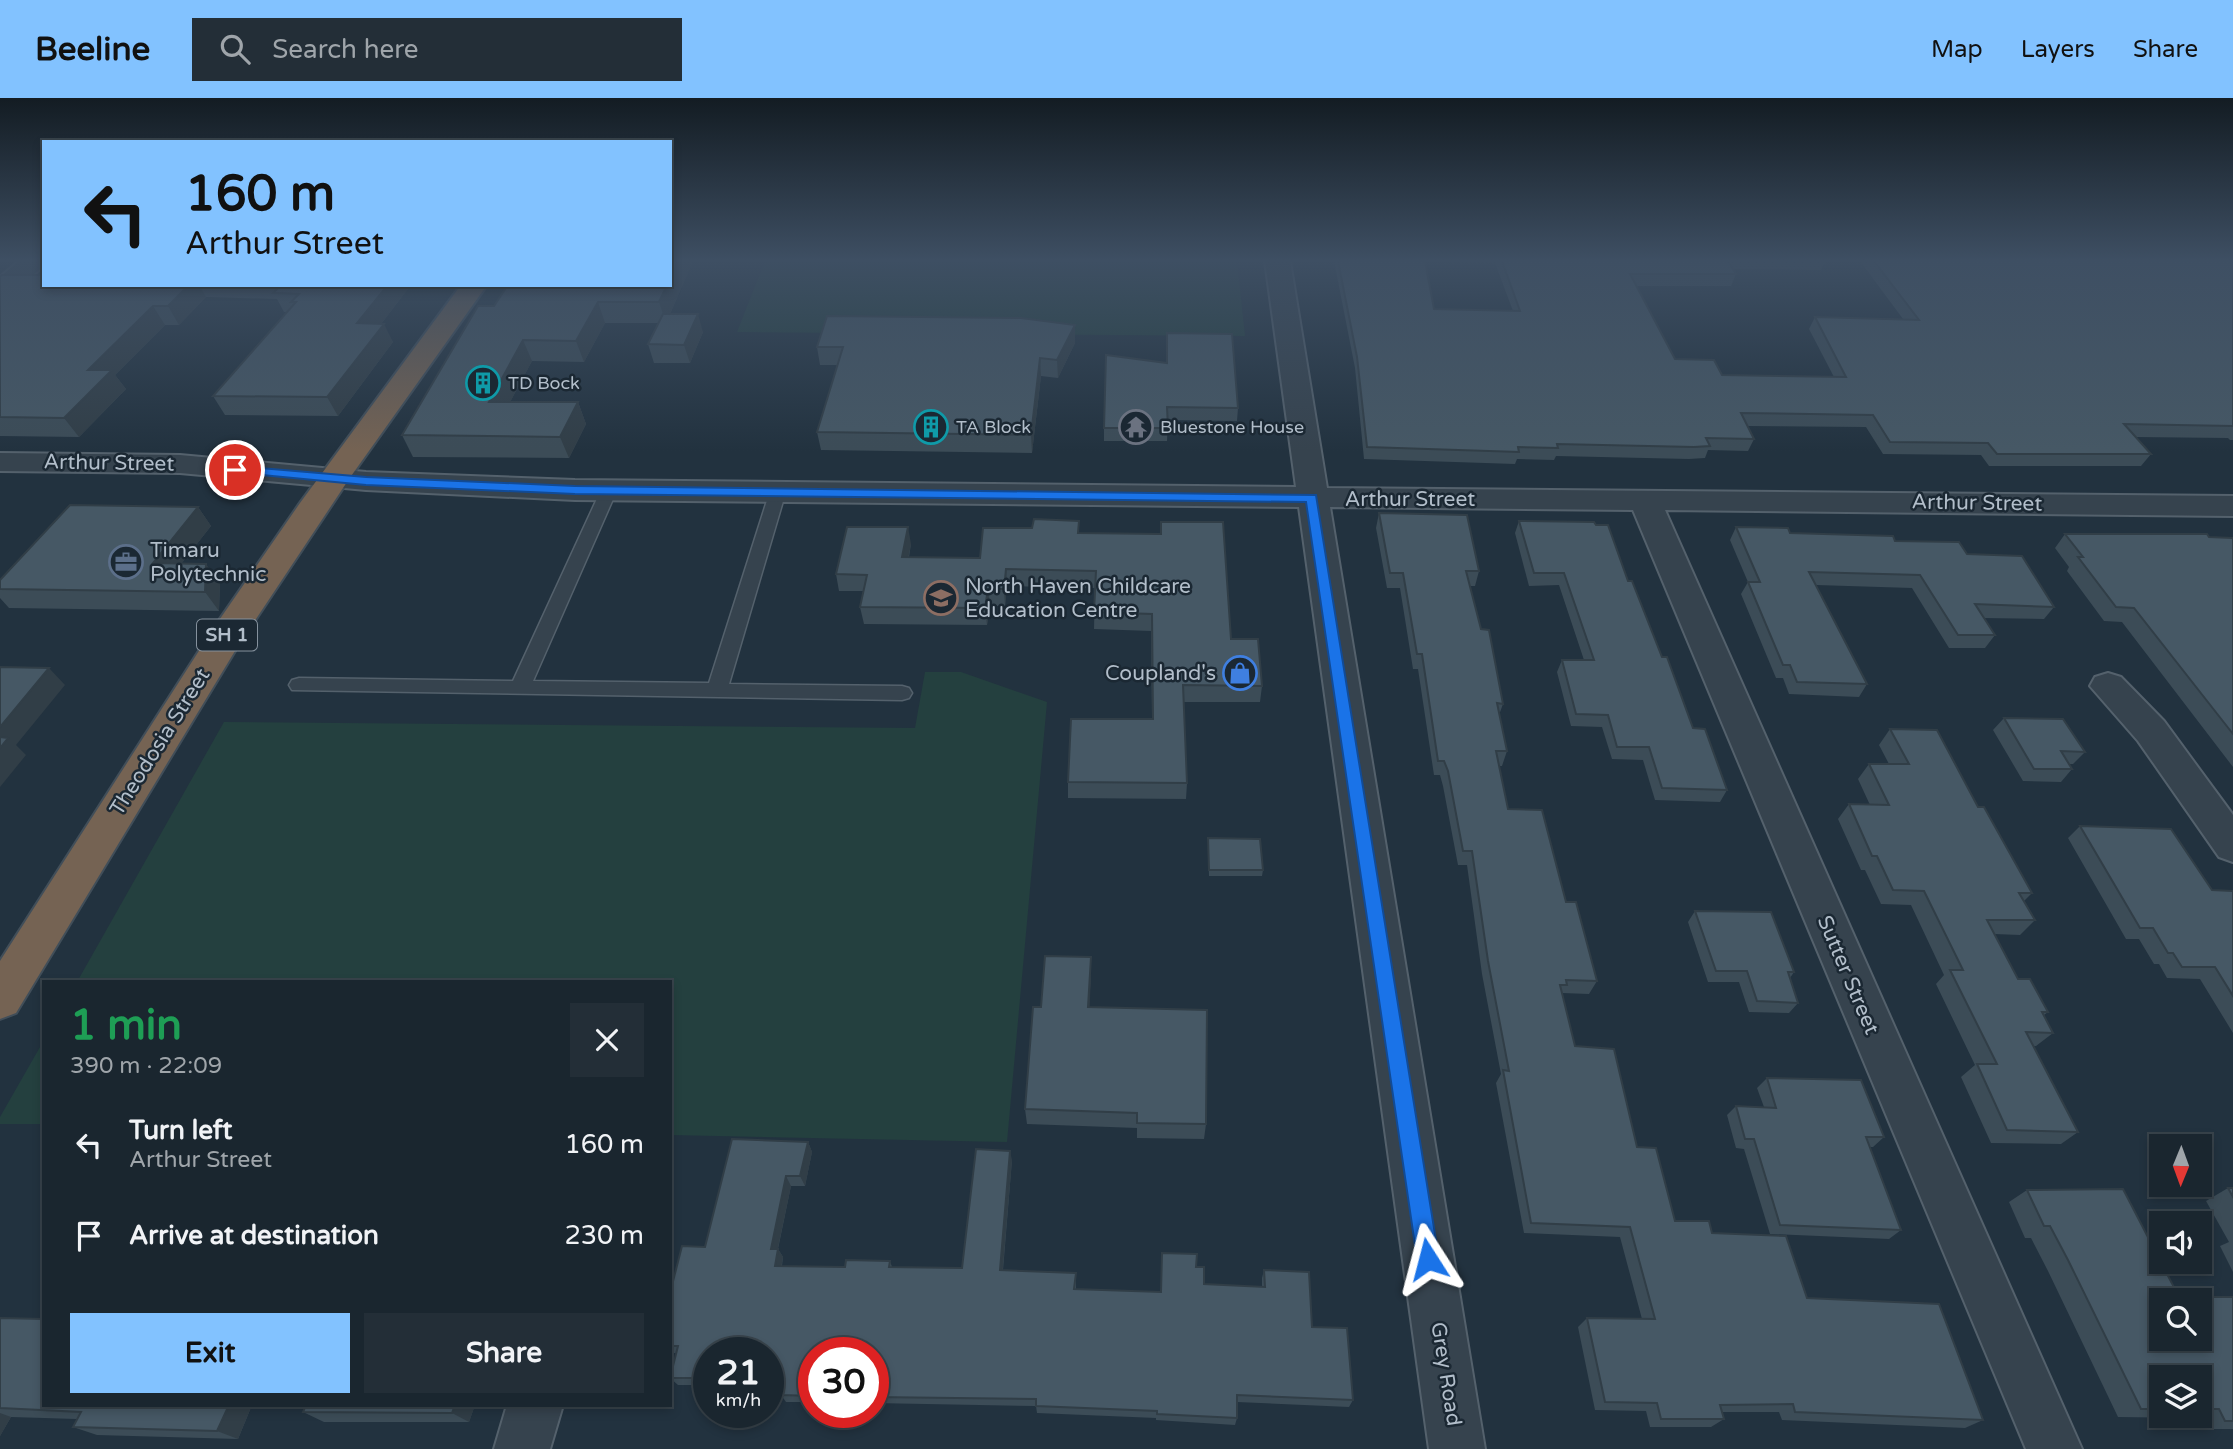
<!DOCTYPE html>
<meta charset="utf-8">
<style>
body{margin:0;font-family:"Varela Round",sans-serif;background:#232e37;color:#f1f3f6;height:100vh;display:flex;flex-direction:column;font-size:26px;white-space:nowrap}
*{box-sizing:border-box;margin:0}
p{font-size:23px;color:#9fa5aa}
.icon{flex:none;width:38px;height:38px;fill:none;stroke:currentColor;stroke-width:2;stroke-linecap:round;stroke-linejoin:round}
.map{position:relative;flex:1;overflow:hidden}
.drawer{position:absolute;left:42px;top:882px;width:630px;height:427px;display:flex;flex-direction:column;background:#1a262f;border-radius:0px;box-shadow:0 4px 10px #0003,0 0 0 2px #38434b}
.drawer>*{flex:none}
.banner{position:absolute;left:42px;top:42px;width:630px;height:147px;border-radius:0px;box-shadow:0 4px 10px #0003,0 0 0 2px #38434b;background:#82c2ff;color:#111;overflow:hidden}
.needle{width:46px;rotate:181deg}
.fabs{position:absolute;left:2149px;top:1036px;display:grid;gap:14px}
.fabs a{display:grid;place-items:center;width:63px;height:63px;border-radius:0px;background:#1a262f;box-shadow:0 4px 10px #0003,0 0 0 2px #38434b;font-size:35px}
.speed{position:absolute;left:693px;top:1239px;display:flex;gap:14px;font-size:35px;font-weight:700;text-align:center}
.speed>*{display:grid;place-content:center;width:91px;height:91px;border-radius:50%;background:#1a262f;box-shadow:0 4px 10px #0003,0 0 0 2px #38434b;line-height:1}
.speed small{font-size:18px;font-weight:400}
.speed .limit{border:10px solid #d22;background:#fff;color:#111}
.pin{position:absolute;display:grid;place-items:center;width:60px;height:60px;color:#fff;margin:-30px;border:4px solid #fff;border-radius:50%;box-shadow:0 2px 7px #0007}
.me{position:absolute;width:77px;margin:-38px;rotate:351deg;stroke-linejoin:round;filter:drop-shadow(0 0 5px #0008)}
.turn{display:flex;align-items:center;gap:24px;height:147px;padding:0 28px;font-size:32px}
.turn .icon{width:91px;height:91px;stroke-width:2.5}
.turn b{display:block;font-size:49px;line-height:60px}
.round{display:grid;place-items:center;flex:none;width:74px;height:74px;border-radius:0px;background:#232e37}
.summary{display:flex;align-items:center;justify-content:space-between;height:119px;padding:0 28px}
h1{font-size:42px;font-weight:800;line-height:52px;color:#1e9e55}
.cta{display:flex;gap:14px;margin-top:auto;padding:14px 28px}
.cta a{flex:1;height:80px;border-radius:0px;background:#82c2ff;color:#111;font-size:28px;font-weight:800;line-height:80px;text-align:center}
.cta a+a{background:#232e37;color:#f1f3f6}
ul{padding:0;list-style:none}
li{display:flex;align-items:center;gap:21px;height:91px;padding:0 28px}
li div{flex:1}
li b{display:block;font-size:26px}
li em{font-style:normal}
header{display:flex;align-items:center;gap:42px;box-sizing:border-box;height:98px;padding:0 35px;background:#82c2ff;color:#111}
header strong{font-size:33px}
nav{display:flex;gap:38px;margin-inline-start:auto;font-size:24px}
.search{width:490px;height:63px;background:#232e37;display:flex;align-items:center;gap:18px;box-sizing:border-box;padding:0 24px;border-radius:0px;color:#9fa5aa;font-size:26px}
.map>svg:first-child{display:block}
.green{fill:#24403f}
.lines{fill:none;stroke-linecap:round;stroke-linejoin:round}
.lane-casing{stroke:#54616c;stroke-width:3}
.street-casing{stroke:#54616c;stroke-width:4}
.highway-casing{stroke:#414e59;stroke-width:4}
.lane{fill:#36434e;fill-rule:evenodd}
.street{fill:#36434e;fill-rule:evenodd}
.highway{fill:#756353;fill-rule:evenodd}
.wall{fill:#3c4c57;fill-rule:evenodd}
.shaded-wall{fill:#313e47}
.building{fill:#465865;stroke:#313e47;stroke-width:2;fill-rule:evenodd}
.route{fill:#1a73e8;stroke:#114b97;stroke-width:2}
.labels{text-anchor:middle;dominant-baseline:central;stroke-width:5;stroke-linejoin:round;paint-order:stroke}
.far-poi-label{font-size:18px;fill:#b2beca;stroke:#1b2833;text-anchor:start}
.shield{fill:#1b2833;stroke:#85919d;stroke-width:2}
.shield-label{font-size:19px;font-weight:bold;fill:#b2beca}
.street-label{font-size:21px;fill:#b2beca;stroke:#1b2833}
.poi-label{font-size:21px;fill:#b2beca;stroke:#1b2833;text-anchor:start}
</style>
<header>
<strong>Beeline</strong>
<div class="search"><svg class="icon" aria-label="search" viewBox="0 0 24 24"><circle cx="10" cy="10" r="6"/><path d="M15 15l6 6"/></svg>Search here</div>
<nav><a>Map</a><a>Layers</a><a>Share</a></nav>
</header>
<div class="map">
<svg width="2233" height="1351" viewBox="0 0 2233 1351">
<rect width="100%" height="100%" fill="#22323f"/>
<!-- green -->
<path class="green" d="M765,163h472l8,75 -508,-4z
M925,574h36l86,30 -40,440 -337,-7v-153h-593l147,-260 691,6z
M44,942v84h-44v-7z"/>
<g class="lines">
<!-- lane casing -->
<g class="lane-casing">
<path id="lane" d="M609,387l8,5 -84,191 176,2 61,-192 8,-5 8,5 -57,193 173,2 7,2 3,5 -3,5 -7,2 -610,-10 -3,-5 3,-5 7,-2 214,3 88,-191z"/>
</g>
<!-- street casing -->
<g class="street-casing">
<path id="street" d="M19,163h25v5l-35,29 -9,3v-21z
M1265,163h25l37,227 906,8v20l-568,-6 417,939h-56l-393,-939 -303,-3 155,942h-56l-130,-942 -724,-7 -209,-10 -186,-17 -180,-2v-18l180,2 186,17 209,8 721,7z
M2108,575l13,4 43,44 69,94v47l-14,-5 -81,-116 -48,-55 5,-9z
M507,1307h56l-13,44h-56z"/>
</g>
<!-- highway casing -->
<g class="highway-casing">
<path id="highway" d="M461,187h26l-138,194 -111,167 -222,367 -16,6v-58l213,-332 87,-126z"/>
</g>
<!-- lane -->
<use href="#lane" class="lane"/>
<!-- street -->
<use href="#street" class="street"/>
<!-- highway -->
<use href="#highway" class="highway"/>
</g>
<!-- wall -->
<path class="wall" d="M693,163l-23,53 33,18 -13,31h-36l-6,-19 11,-21h-54l-21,39 -52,-1 -22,41h68l8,22 -17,34 -156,-1 -11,-22 92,-129z
M1334,163h491l-4,9 -88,-1 3,5 -5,12h-95l39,73 47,16 112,2 -25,-48 6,-12 88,2 -43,-58h373v179h-3l-2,-2 -93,-1 16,17 -10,12h-152l-8,-11 -98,-1 -17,-27 -119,-1 7,13 -6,12 -40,-1 -3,8 -16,1 -133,-3 -2,4 -37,-1 -2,5 -151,-5 -9,-91zM1425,164l70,1 18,48 -79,-2z
M0,178l44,9h367l-30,39 12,18 -55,74 -113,-1 -12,-19 74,-84h-3l-7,-13 -71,-2 -27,28h-14l-50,50 11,14 -47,48 -79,-1z
M1167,235l71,75 -1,13 -69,-1 -1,21h-63v-13l63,-65z
M1075,245l-17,35 -17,-2 -9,77 -211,-3 -4,-18 20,-67h-17l-3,-18z
M198,409l13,19 -30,38 39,19 -1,28 -210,-3 -9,-10v-18z
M1379,415l100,58 -4,15h-5l11,43 22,75 -4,11 8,36 -5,15h-3l9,43 58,93 31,79 -8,13 -27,-1 13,53 62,101 38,74 37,12 271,187 -18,8 -183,-8 -3,-8h-57l2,7 -13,8h-61l-4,-16 -51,-1 -17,-83 9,-9 55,1 -22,-82 -96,-4 -28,-150 5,-9 -19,-100 -15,-109h-9l-15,-79 -3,-11h-6l-16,-106h-5l-13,-81h-13l-11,-60z
M1079,423v12l81,1 1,-12 70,117 31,47 -2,16h-76l3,81 -1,16 -118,-1v-16l84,-63 -1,-88 -57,-2 1,-41 -88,-2 -2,20h-15l-3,19 -123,-1 -4,-17 3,-16h-24l-3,-17 75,-30 -2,13 71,1 52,-30z
M1519,423l77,4 32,56 65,147 34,62 -7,12 -65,-2 -12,-40 -31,-1 -10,-32 -31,-1 -14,-54 5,-12h22l-25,-75 -30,1 -14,-53z
M1736,429l54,6 105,8 72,13 87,53 -10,12 -61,-1 12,17 -10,13h-36l-37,-60 -96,-3 51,99 -8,13 -70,-3 -6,-16h-7l-35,-84 7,-12 -18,-42z
M2065,436l168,4v229l-111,-145 -18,-1 -37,-50 2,-4 -14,-19z
M2004,620l81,34 -12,12h-4l3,5 -11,13 -38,-1 -30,-51z
M1890,631l88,78 54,86 -8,8 11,19 -15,15 -26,-1 24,45 30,33 -4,3 9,18 -17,13h-3l45,86 -17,12 -70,-1 -30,-66 14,-12 -39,-81 8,-9 -33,-70 -30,-1 -16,-34h-4l-23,-51 11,-15 21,1 -12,-26 11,-15h20l-10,-19z
M2080,728l132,64 21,1v142l-33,-54 -33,-1 -8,-14h-5l-15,-25h-13l-58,-101z
M1208,740l55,32 -1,6h-53z
M1695,813l99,61 -4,6 8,25 -9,10 -40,-1 -10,-30h-31l-20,-60z
M1091,876l-2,33 117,117 -2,15 -67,-1v-10l-110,-4 -2,-15 16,-102z
M1767,980l117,59 -11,10h-3l31,83 -12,9 -119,-5 -26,-85 -8,-1 -9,-33 9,-9 28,1 -7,-19z
M808,1044l4,10 -7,34h-14l-13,63 5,8 -1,9 63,1 45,-6 2,6 70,1 50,-108 -9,110 73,3v16l84,3 36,-25 8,17 58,3v-9l2,-8 48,57 41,73 -4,7 -112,-5v16l-2,7 -79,-5v-2l-119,-5 -1,-7 -163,-3v-50h-59v49h-28l-5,-7 1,-8 -14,-1v-33h-59v32h-31l-8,-7 7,-25h-7v-60l35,-46z
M2228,1090h5v84l-13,-26 9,-4 -23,-41z
M2027,1092l152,107h54v132h-33l-6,-11 -76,-1 -70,-146 -17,-33h-6l-16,-36zM2161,1279h39v39h-39z
M0,1220l252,87 -14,34 -141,-4 -24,-8 4,-8 -66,-2 -11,19z
M306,1307h169l-6,17h-145l-21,-10z"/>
<!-- shaded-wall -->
<path class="shaded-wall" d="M678,163h15l-27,62 -7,-21 8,-17h3v-6z
M189,187h10l7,12 -27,28 -11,-19z
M388,187h23l-44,57 -10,-19z
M598,204l7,21 -21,39 -8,-21z
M153,208l12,19 -50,50 11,14 -47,48 -15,-19 24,-48z
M698,216l5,18 -13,31 -6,-18z
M384,226l9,18 -55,74 -11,-19z
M1075,227v18l-17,35 -1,-18z
M523,242l9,21 -33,62 -10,-21z
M1040,260l1,18 -9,77 -1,-18z
M578,304l8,22 -17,34 -9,-21z
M198,409l13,19 -44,56 -14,-19z
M908,429l3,17 -6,30 -3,-17z
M206,466l14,19 -1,28 -14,-19z
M1006,471l1,17 -2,20 -1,-17z
M988,491l2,17 -3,19 -2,-17z
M49,570l16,17 -49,60 10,10 -26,32v-60z
M1091,859v17l-2,49 -1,-16z
M808,1044l4,10 -7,34 -5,-10z
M1010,1053l2,9 -10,118 -2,-8z
M786,1078l5,10 -15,71 -5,-8z
M778,1151l5,8 -3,17 -5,-8z
M229,1307h23l-14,34 -21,-8z
M455,1307h20l-6,17 -17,-9z
M0,1315l11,4 -11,19z"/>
<!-- building -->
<path class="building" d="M670,163h8l-8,18z
M1338,163h87l9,48 86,2 -18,-50h226l8,13h-106l45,85 39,1 8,15 124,2 -31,-60 104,3 -45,-59h359v165l-109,-2 27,30h-154l-9,-11 -98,-1 -17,-27 -132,-2 13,26 -48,-1 4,8 -16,1 -137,-3 1,4 -40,-1 1,5 -152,-5 -10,-90z
M2,177h42v10h145l-21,21h-15l-65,64h24l-48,48 -64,-1v-141z
M281,187h107l-31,38 27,1 -57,73 -114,-1 83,-94h-5l8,-8 -26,-1z
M508,187h159l-8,17h-61l-22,39 -53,-1 -34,62h89l-18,35 -158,-2 76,-129h16z
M663,216h35l-14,31 -36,-1z
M827,218l194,2 54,7 -18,35 -17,-2 -9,77 -214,-3 26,-85h-26z
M1167,235l65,1 6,74 -71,-1 1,21h-64l2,-73 61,8z
M70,407l128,2 -45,56 53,1 -1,28 -205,-3v-9z
M1379,415l88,2 12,56h-13l15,58 8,1 14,74 -6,-1 10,48h-11l12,58 34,1 24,92h10l21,79 -31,-1 1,5h-7l15,61 39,3 23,98 19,1 19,73h34l3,12 74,3 21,62 132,6 44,116 -188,-8 -2,-8 -73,1 4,14h-63l-4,-16 -52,-1 -18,-84 68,1 -25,-92 -99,-4 -28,-153 6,1 -21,-110 -16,-110h-9l-15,-80 -4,-10h-6l-16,-107h-5l-14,-81h-13z
M1034,421l45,2 -1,12 83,1v-12h62l8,117h27l4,47 -79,-1 4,98 -119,-1 3,-63h82l-1,-105 -58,-2 2,-41 -90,-2 -2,20h-16l-3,19 -125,-1 7,-32 -31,-1 11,-47h61l-6,30 78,1 3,-30h49z
M1519,423l75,1 2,3h12l20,56h4l30,76h5l26,71 12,1 22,61 -65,-2 -13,-41h-32l-9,-32 -32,-1 -14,-54h32l-30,-87h-30z
M1736,429l52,1 2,5 103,3 2,5 64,1 8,12 55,2 32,51 -79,-3 20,31h-37l-38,-60 -111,-3 58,112 -70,-2 -7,-17h-7l-35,-83h12z
M2065,436h142l2,3 24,1v196l-99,-126 -18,-1 -38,-50h5z
M0,569l49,1 -49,59z
M2004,620l59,1 22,33 -24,-1 11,18h-38z
M1890,631l47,1 41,77h6l48,86h-13l16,27h-48l31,59h12l18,33h-6l11,21 -27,-1 52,100 -71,-2 -30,-66h20l-47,-94h13l-39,-79 -31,-1 -16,-34h-5l-23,-52 40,1 -20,-41h40z
M0,639l8,1 -8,10z
M2080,728l91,3 41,61 21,1v105l-18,-29h-33l-9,-14h-5l-15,-25h-13z
M1208,740l52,1 3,31h-54z
M1695,813l76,1 23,60h-6l10,31 -41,-2 -10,-30h-31z
M1045,858l46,1 -3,50 119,3 -1,114 -69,-1v-10l-112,-4 8,-102h8z
M1767,980l94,2 23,57h-18l35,93 -121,-5 -26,-86h-9l-9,-33 40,2z
M732,1041l76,3 -8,34h-14l-15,73h7l-3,17 70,1 1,-7 44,1 -1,6 73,1 14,-119 34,2 -10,119 76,3 -2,16 87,3 1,-39 35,1 -1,13h8v17l61,3 -1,-17 45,2 3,55 35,1 6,72 -116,-5v23l-80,-4v-3l-121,-5v-7l-163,-2v-44h-59v43l-33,-1 2,-15h-15v-27h-59v25h-39l8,-32h-8v-53l12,-47 23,1z
M2228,1090h5v9z
M2123,1091l56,108h54v124h-8l-6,-12h-19v-32h-39v32h-20l-73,-149 -18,-34h-6l-17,-36zM2161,1202h39v39h-39z
M0,1220l44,1v86h185l-12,26 -144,-4 8,-15 -81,-4z
M306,1307h149l-3,8 -149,-1z"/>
<!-- sky -->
<linearGradient id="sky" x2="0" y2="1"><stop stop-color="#131c23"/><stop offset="0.46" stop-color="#3e4f63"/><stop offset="1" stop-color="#3e4f63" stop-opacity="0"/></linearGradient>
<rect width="2233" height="353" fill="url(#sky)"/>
<!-- route -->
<path class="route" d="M235,368l131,11 209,9 741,9 123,764 -3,7 -8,3 -8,-3 -3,-7 -111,-757 -731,-8 -209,-9 -135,-13v-5z"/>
<!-- icons -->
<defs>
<g id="building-ring" transform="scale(1.75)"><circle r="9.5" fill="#1b2833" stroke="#0f9aa8" stroke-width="1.5"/><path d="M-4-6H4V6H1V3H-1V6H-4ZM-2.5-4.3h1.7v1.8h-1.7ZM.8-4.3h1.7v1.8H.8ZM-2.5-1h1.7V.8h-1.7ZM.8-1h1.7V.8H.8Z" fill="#0f9aa8"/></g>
<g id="temple-ring" transform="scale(1.75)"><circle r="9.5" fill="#1b2833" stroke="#6b7280" stroke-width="1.5"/><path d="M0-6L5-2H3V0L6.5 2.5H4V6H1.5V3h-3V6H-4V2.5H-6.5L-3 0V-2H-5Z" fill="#6b7280"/></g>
<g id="office-ring" transform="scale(1.75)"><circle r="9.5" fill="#1b2833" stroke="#5c6f8a" stroke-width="1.5"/><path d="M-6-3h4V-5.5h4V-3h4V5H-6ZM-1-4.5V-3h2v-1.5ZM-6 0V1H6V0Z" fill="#5c6f8a"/></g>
<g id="school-ring" transform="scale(1.75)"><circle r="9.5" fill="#1b2833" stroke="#8d6e63" stroke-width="1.5"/><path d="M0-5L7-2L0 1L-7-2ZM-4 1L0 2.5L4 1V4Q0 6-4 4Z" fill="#8d6e63"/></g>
<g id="shop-ring" transform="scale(1.75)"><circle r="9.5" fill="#1b2833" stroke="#3f7fe0" stroke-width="1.5"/><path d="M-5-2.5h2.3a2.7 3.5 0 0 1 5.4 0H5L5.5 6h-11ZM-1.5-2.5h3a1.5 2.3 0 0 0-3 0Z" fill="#3f7fe0"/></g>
</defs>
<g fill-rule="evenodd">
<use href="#building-ring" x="483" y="285"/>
<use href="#building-ring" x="931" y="329"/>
<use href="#temple-ring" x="1136" y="329"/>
<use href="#office-ring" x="126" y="464"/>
<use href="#school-ring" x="941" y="500"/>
<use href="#shop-ring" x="1240" y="575"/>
</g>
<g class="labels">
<!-- far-poi labels -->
<g class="far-poi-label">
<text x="508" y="285">TD Bock</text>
<text x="956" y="329">TA Block</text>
<text x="1160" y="329">Bluestone House</text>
</g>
<!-- shield labels -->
<rect class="shield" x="197" y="521.5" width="60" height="31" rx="5"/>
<g class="shield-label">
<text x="227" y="537">SH 1</text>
</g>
<!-- street labels -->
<g class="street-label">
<text transform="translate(109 365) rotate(1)">Arthur Street</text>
<text x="1410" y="401">Arthur Street</text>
<text transform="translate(1977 405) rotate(1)">Arthur Street</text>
<text transform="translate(160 644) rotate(-58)">Theodosia Street</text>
<text transform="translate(1848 877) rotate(67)">Sutter Street</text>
<text transform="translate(1446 1276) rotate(81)">Grey Road</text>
</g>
<!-- poi labels -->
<g class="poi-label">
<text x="150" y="452">Timaru<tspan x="150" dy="24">Polytechnic</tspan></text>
<text x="965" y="488">North Haven Childcare<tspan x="965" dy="24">Education Centre</tspan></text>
<text x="1216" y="575" text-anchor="end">Coupland's</text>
</g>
</g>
</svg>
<div class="fabs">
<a><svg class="needle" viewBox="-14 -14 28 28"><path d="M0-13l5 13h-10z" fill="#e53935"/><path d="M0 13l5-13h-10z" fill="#9fa5aa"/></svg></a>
<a><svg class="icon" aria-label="sound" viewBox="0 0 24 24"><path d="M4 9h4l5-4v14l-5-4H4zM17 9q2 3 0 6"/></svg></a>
<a><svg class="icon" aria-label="search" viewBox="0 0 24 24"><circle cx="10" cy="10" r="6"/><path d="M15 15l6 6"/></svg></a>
<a><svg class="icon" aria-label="layers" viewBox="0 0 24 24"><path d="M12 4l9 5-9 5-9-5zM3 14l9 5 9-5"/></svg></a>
</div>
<div class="speed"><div>21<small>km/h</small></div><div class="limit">30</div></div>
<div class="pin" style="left:235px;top:372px;background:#d93025"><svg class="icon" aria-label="arrive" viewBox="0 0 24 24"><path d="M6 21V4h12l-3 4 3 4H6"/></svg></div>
<svg class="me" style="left:1428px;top:1161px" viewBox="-20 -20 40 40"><path d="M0-17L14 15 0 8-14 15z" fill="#1a73e8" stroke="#fff" stroke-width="4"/></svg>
<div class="banner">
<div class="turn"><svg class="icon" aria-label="left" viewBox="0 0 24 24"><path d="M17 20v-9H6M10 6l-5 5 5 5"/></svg><div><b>160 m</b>Arthur Street</div></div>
</div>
<section class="drawer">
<div class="summary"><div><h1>1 min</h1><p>390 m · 22:09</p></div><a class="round"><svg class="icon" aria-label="close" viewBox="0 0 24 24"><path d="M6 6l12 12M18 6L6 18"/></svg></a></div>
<ul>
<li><svg class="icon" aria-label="left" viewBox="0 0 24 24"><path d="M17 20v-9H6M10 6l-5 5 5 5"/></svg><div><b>Turn left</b><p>Arthur Street</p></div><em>160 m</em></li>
<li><svg class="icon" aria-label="arrive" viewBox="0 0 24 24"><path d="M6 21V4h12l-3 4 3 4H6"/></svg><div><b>Arrive at destination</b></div><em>230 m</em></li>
</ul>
<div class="cta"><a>Exit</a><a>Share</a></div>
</section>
</div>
